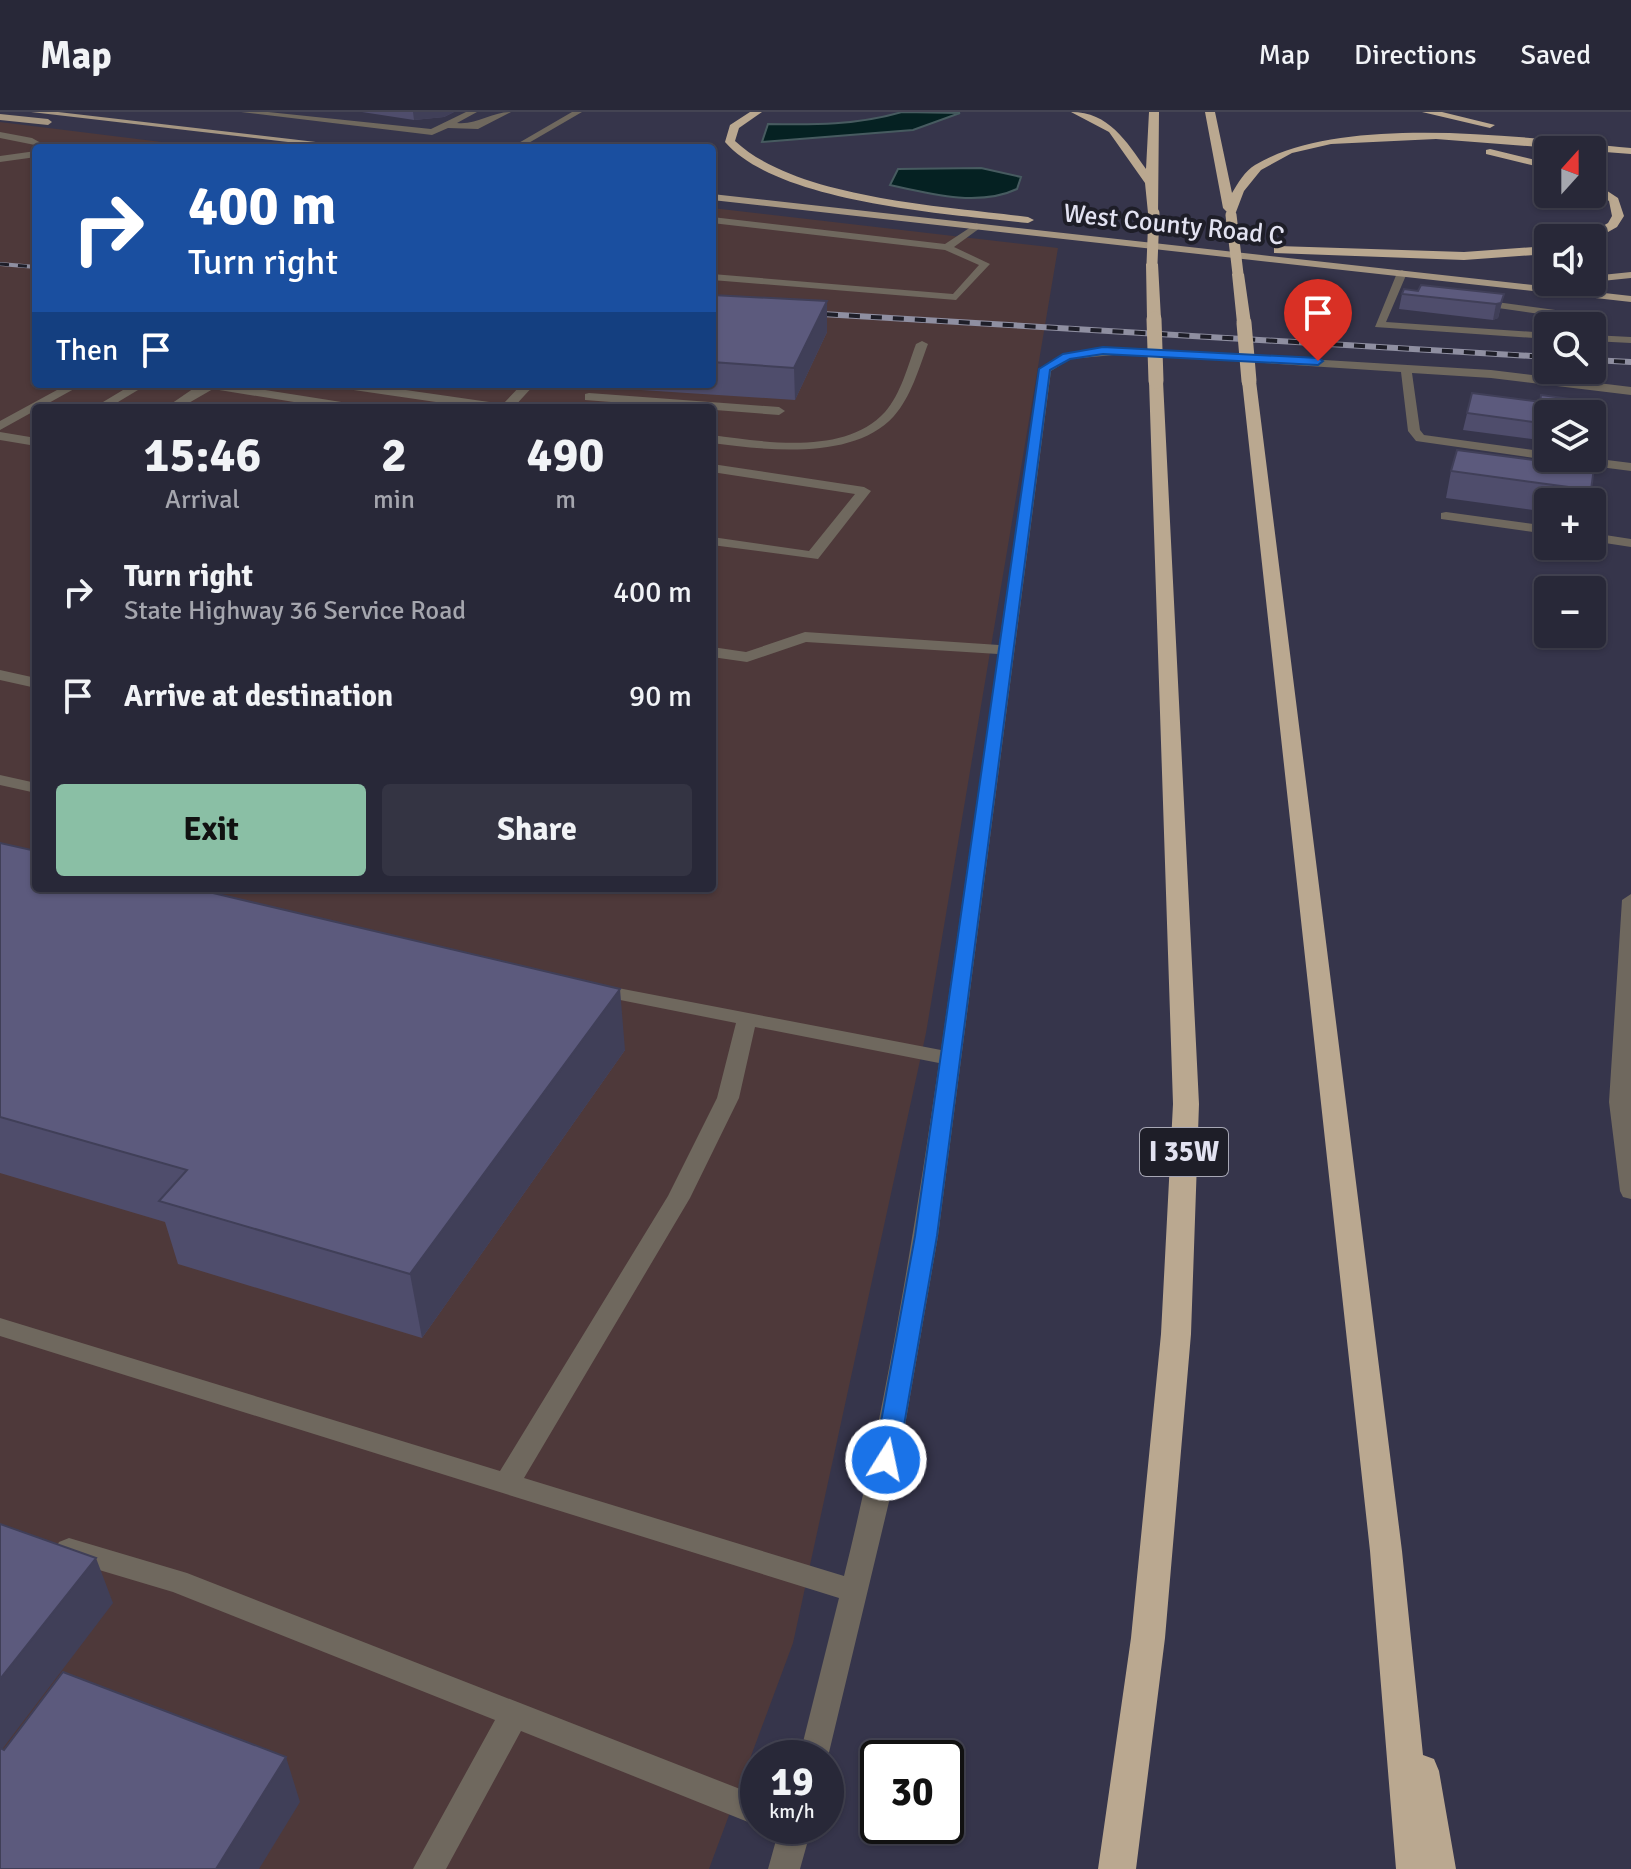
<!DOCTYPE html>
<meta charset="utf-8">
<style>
body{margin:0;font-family:Signika,sans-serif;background:#343443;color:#f1f3f6;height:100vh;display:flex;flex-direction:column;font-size:30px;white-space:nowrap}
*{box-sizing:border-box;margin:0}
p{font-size:26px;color:#a5a6ae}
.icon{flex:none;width:44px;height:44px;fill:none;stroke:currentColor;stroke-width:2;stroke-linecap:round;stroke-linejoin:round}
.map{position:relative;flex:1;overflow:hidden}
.panel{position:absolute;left:32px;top:292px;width:684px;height:488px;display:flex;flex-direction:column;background:#282838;border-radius:8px;box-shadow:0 2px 6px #0004,0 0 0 2px #444453}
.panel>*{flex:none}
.guide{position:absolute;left:32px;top:32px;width:684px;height:244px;border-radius:8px;box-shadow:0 2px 6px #0004,0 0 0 2px #444453;background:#1a4fa0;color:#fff;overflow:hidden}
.needle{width:52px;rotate:21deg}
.controls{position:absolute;left:1534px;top:24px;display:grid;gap:16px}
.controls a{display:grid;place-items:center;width:72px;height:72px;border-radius:8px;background:#282838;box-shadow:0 2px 6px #0004,0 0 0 2px #444453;font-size:40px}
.speed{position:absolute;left:740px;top:1628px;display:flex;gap:16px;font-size:40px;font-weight:700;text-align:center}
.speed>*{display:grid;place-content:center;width:104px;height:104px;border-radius:50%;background:#282838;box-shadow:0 2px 6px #0004,0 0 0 2px #444453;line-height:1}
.speed small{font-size:20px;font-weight:400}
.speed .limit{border:4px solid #111;border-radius:12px;background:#fff;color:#111}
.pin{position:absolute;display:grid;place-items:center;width:68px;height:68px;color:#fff;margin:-82px -34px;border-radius:50% 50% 50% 0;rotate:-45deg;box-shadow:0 0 8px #0007}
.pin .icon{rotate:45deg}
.me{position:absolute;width:88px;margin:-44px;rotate:10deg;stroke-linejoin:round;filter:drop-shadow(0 0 6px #0008)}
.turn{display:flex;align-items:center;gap:28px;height:168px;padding:0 24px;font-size:36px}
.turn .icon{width:104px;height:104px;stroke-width:2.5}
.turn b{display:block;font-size:56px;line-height:68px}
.then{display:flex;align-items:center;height:76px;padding:0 24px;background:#0003;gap:16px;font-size:30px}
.eta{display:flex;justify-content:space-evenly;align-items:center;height:136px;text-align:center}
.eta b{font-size:48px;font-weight:700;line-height:56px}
.cta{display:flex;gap:16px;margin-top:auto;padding:16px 24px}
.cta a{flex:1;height:92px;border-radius:8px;background:#8abfa5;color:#111;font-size:32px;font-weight:700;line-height:92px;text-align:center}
.cta a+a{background:#343443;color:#f1f3f6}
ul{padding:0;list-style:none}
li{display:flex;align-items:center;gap:24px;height:104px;padding:0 24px}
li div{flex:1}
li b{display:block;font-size:30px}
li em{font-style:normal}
header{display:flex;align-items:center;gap:48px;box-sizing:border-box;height:112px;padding:0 40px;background:#282838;border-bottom:2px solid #444453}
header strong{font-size:38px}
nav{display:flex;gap:44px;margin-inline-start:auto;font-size:28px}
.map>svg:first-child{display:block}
.industrial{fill:#4e393a;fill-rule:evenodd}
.water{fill:#052122;stroke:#475b60;stroke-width:2}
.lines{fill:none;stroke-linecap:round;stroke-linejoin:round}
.minor{fill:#6f685e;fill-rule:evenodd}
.major{fill:#a59682;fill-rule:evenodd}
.highway{fill:#baa890;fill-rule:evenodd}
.rail-far1-casing{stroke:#8f8fa1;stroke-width:4}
.rail-casing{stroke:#8f8fa1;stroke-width:6}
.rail-far1{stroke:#1e1e28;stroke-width:3;stroke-dasharray:9;stroke-linecap:butt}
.rail{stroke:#1e1e28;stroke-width:4;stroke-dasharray:11;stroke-linecap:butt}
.highway-bridge-far1{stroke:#baa890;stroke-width:11}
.highway-bridge{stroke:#baa890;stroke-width:15}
.wall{fill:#4f4d6c}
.shaded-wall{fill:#403f58}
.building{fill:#5c5a7d;stroke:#403f58;stroke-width:2}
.route{fill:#1a73e8;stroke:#114b97;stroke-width:2}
.labels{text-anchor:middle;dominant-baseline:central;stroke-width:8;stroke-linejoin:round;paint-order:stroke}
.far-street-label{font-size:26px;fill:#e2e2f1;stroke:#1e1e28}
.shield{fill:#1e1e28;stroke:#a7a7b5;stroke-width:2}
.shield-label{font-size:28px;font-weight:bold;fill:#e2e2f1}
</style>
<header>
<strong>Map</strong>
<nav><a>Map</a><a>Directions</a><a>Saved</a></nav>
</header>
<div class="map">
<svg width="1631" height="1757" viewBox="0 0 1631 1757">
<rect width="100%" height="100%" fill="#36354b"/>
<!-- industrial -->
<path class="industrial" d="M0,10l210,26h-174v236h676v-176l346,40 -132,785 -133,610 -84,226h-709zM36,296h676v480h-676z"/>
<!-- water -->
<path class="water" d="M902,0l58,1 -47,17 -151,12 6,-18c46,1 89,1 134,-12z
M981,56l40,9 -4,12c-38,18 -87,5 -127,-4l8,-16z"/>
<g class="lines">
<!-- minor -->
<path class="minor" d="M241,0h27l163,17 35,-17h11l-20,11c20,2 34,-11 54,-11l-33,17 -30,-1 -16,7z
M572,0h10l-62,36h-10z
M0,20l32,6 18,10 -50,-10z
M36,39v6l-36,5v-6z
M712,105l233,27 32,-21 3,5 -26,19 36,17 -34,36 -244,-20v-6l241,20 26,-29 -34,-15 -233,-27z
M1402,158l5,3 -21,49 162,11v6l-173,-12 22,-54z
M1474,187l96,13 13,4 8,10h-12l-11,-8 -98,-14 -1,-2z
M1592,223l39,2v6l-39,-2z
M922,229l6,3c-9,24 -17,53 -34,72 -40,45 -129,34 -182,27v-8c52,7 133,21 173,-23 16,-18 23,-47 31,-68z
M1125,236l366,22 140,17v8l-140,-17 -79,-5 8,57 4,5 124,17v6h5l-5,2 -132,-19 -8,-10 -7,-59 -276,-18 -55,5 -19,12 -113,865 -39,224 -73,305v-7h-27l40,-160 -839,-262v-18l500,153 168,-275 49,-98 19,-75 -146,-29 -3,-4 3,-4 7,-2 344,66 57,-396 -192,-12 -59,20 -35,-5v-10l34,5 59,-20 194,13 40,-276 24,-15zM755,915l184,36c-25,172 -53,343 -95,513l-320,-98 166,-280 49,-100z
M68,272h15l-83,46v-9z
M133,272h15l-40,24h-15z
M200,272h28l126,20 6,4h-29l-118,-19 -33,19h-15z
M334,272h30l139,20 19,-20h13l-22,24h-36l-137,-20z
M589,281l190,14 6,4 -6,4 -194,-15v-6z
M0,320l36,6v8l-36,-6z
M1555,346h36l40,5v8l-70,-9z
M712,352l152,23 7,4 -53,68 -106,-14v-8l97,14 46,-57 -143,-22z
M1446,400l102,14v8l-107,-15v-6z
M1592,421l39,6v8l-39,-6z
M0,558l36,8v10l-36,-8z
M0,663l36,8v10l-36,-8z
M1631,782v305l-8,-2 -3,-6 -11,-89 13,-202z
M69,1426l118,35 571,223v30l-237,-95 -75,138h-33l82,-149 -322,-128 -114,-34 -4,-8 4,-8z
M780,1714h32l-12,43h-32z"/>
<!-- major -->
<path class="major" d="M31,0h27l309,36h-28z
M0,2l48,5 4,3 -4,3 -48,-5z
M712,82l919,102v6l-919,-102z
M1631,160v6l-39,4h-1l1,-6z"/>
<!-- highway -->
<path class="highway" d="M750,0h12l-23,16 -4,13c62,58 211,65 293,76l6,3 -6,3c-79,-9 -250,-20 -303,-81l5,-17z
M1071,0c38,0 55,29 75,57l3,-57h10l-1,103 -10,-2 -3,-30 -36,-51z
M1205,0h10l17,81c6,-10 13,-22 23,-28 89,-53 274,-27 376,-17v6l-195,-15 -105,5 -39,9 -31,17 -17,21 -8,21 -6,3 -7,-7z
M1422,0h20l53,13 -5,3z
M1490,37l58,14v6l-62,-15v-4z
M1592,69l26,17 6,18 -7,11 -25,14v-3h-7l2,-3 21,-12 4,-7 -3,-15 -17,-12z
M1278,134l186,6 84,-6v8l-84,6 -190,-7v-6z
M1152,148l6,4 3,55 -7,4 -7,-4 -1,-55z
M1238,158l6,4 7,49 -7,4 -7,-4 -5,-49z
M1156,265l7,4 36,723 -8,230 -26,304 -29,231h-38l33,-231 30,-304 12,-230 -24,-723z
M1249,265l7,4 146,1170 21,204 11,4 5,12 17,98h-60l-26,-318 -128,-1170z"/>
<!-- rail-far1 casing -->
<g class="rail-far1-casing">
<path id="rail-far1" d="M0,152l36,3"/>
</g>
<!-- rail casing -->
<g class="rail-casing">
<path id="rail" d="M805,201l743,44
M1592,248l39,2"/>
</g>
<!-- rail-far1 -->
<use href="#rail-far1" class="rail-far1"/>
<!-- rail -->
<use href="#rail" class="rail"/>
<!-- highway-bridge-far1 -->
<path class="highway-bridge-far1" d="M1231,103l7,59
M1152,152l2,-51"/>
<!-- highway-bridge -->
<path class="highway-bridge" d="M1154,207l2,62
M1244,211l5,58"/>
</g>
<!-- wall -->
<path class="wall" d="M362,0h92l-10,5 -30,3z
M1418,179l86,3 -6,24 -5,2 -94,-11 3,-15z
M712,183l115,37 -32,68 -231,-15 148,-1z
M1472,281l68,9 1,-7 37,5 -1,7 20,2 -5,30v-25h-44v27l-85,-11z
M1451,359l140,19 -3,12h-40v10l-102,-14z
M0,731l625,207 -203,288 -244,-74 -13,-42 -165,-49z"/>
<!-- shaded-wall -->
<path class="shaded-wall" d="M413,0h41l-10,5 -30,3z
M1504,182l-6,24 -5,2 3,-16z
M827,189v31l-32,68 -1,-32z
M620,877l5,61 -203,288 -12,-64z
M96,1446l17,45 -113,149v-73z
M286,1645l14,45 -41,67h-43z"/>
<!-- building -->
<path class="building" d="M1421,173l83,9 -3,9 -5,1 -94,-10 2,-5 14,2z
M712,183l115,6 -33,67 -82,-6z
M1472,281l125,16 -3,21 -2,-1v-15h-44v10l-81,-11z
M1541,283l37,5 -1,7 -37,-5z
M358,293l23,3h-28z
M1457,338l137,18 -3,22 -140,-19z
M0,731l36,8v37h156l428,101 -210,285 -251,-73 28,-31 -187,-53z
M0,1412l96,34 -96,121z
M63,1560l223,85 -70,112h-216v-121l4,2z"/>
<!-- route -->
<path class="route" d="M1103,235l215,11 5,3 -5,4 -215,-11 -33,5 -20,11 -113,866 -39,224 -4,7 -8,3 -9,-3 -3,-7 41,-224 124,-867 24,-15z"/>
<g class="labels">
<!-- far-street labels -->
<g class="far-street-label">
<text transform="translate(1174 113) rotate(6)">West County Road C</text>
</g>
<!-- shield labels -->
<rect class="shield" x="1140" y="1016" width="88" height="48" rx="6"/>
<g class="shield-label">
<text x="1184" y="1040">I 35W</text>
</g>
</g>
</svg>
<div class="controls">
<a><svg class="needle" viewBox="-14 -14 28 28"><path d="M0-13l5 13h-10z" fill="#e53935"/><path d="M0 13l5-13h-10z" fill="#a5a6ae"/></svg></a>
<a><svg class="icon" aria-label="sound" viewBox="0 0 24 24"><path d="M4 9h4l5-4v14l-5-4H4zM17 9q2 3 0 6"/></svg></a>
<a><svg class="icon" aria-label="search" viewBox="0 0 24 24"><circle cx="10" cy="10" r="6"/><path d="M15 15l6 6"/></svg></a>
<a><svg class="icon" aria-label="layers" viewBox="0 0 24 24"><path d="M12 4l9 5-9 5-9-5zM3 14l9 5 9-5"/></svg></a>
<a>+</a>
<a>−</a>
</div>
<div class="speed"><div>19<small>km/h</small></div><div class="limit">30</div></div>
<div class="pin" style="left:1318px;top:249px;background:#d93025"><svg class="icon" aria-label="arrive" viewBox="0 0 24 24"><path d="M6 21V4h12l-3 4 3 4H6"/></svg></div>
<svg class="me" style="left:886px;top:1348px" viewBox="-20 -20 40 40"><circle r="17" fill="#1a73e8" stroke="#fff" stroke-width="3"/><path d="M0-11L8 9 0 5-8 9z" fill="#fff"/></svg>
<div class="guide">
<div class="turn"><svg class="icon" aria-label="right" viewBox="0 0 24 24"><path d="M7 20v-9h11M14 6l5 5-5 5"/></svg><div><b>400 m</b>Turn right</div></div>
<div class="then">Then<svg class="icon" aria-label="arrive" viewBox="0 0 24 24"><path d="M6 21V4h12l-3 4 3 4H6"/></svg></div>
</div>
<section class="panel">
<div class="eta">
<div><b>15:46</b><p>Arrival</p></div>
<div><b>2</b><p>min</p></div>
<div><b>490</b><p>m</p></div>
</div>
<ul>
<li><svg class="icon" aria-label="right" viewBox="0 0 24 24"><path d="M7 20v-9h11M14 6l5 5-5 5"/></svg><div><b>Turn right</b><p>State Highway 36 Service Road</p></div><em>400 m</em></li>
<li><svg class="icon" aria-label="arrive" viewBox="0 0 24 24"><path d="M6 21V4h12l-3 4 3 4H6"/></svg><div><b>Arrive at destination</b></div><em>90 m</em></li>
</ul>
<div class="cta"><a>Exit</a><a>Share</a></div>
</section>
</div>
